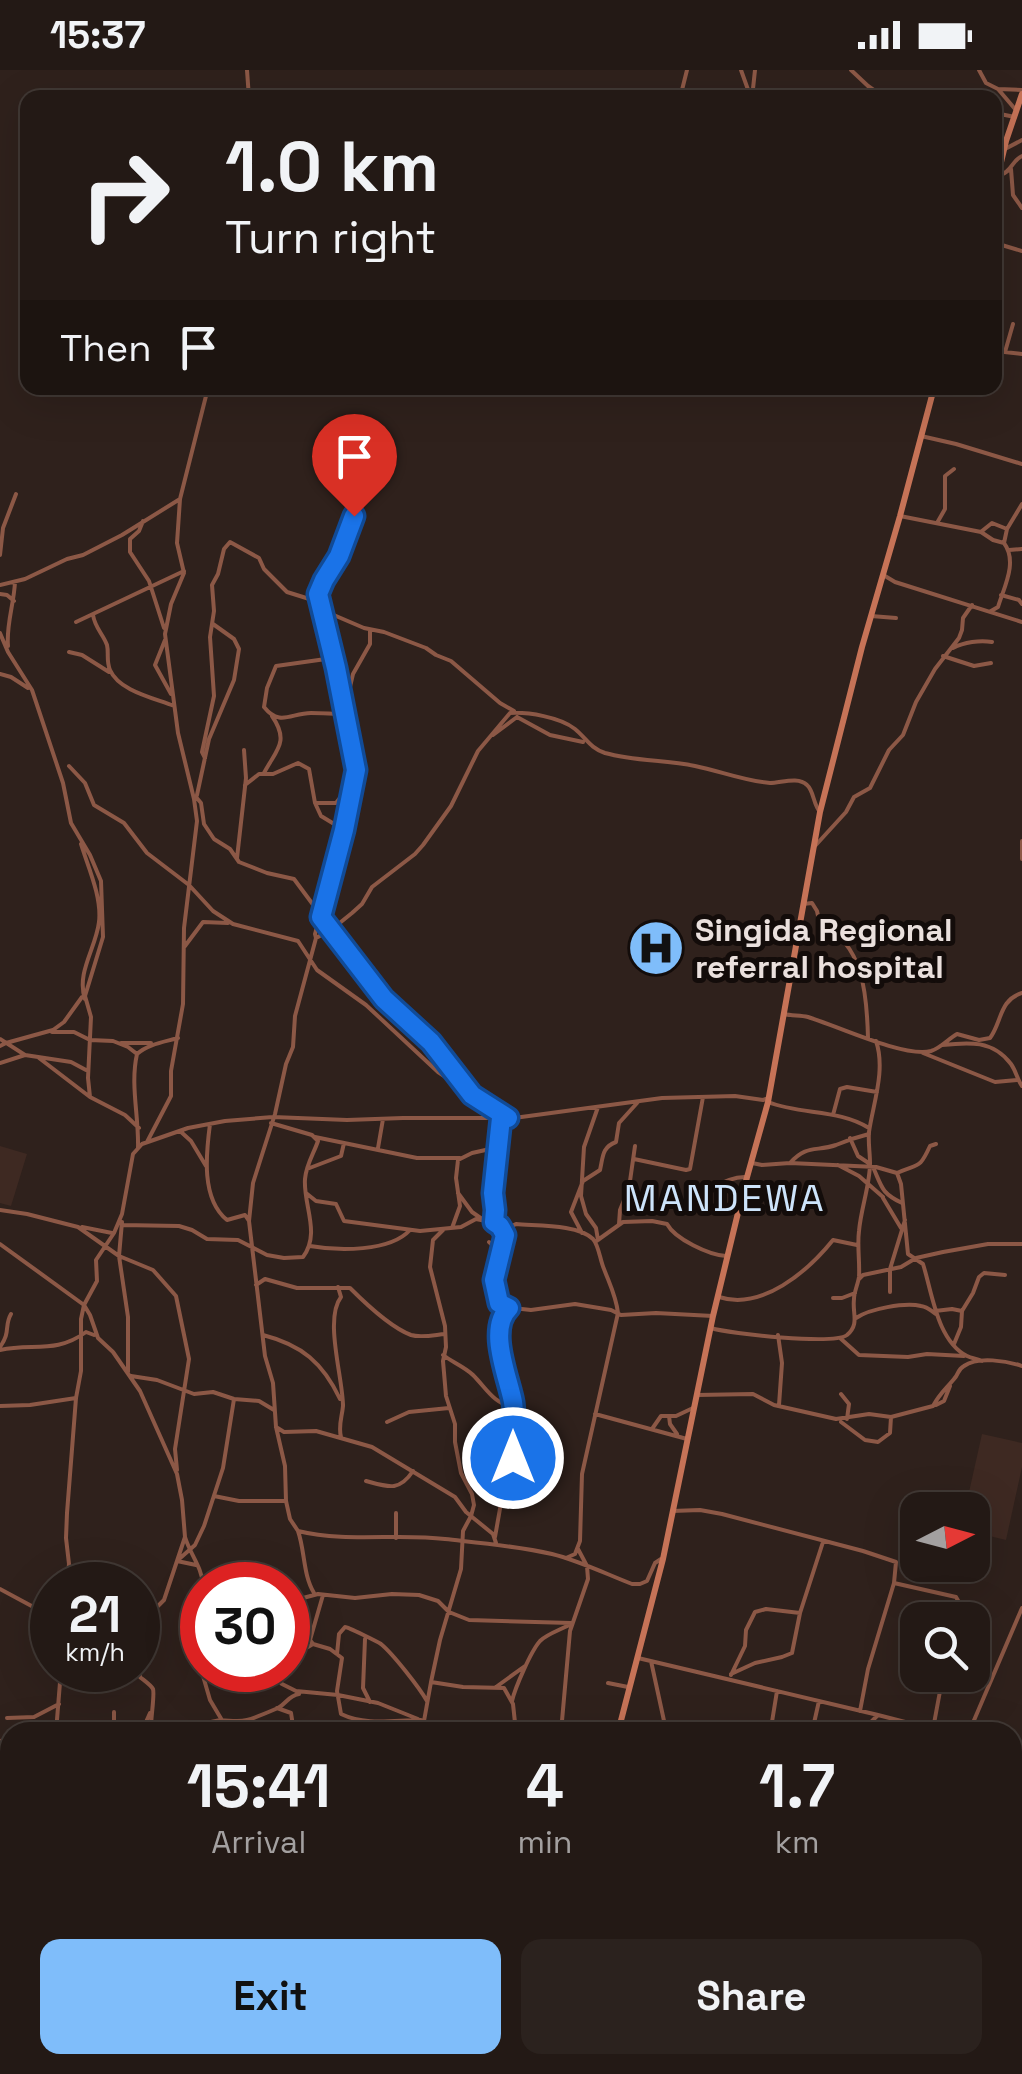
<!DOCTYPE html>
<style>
body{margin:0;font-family:"Space Grotesk",sans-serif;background:#2b221e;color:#f1f3f6;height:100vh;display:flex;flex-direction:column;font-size:38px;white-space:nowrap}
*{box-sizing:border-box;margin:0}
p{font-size:32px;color:#a3a0a0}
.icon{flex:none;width:55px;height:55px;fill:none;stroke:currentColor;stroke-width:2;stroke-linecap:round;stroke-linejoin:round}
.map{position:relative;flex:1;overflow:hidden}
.side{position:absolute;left:0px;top:1652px;width:1022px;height:352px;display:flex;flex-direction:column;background:#231915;border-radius:30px 30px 0 0;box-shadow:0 10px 40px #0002,0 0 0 2px #403834}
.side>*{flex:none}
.top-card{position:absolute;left:20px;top:20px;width:982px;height:305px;border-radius:20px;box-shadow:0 10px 40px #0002,0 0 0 2px #403834;background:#231915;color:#f1f3f6;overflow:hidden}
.needle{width:65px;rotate:84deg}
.tools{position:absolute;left:900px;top:1422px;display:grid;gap:20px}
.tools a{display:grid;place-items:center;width:90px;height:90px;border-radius:20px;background:#231915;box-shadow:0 10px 40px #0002,0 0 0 2px #403834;font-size:50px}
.speed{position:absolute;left:30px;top:1492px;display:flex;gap:20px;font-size:50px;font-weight:700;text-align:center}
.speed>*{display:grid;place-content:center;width:130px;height:130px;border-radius:50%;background:#231915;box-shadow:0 10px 40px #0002,0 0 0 2px #403834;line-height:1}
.speed small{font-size:25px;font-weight:400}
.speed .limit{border:15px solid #d22;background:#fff;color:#111}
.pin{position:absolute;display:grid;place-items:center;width:85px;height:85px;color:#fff;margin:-102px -42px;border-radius:50% 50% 50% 0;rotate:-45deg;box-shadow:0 0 10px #0007}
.pin .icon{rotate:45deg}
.me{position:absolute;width:110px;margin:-55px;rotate:0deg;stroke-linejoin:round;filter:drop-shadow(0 0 8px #0008)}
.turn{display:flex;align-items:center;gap:35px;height:210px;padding:0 40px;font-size:45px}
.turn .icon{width:130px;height:130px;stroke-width:2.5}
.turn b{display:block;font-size:70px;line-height:85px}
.then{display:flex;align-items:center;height:95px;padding:0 40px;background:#0003;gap:20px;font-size:38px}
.eta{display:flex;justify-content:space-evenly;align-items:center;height:170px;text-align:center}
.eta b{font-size:60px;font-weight:700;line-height:70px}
.cta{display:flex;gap:20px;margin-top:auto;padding:20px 40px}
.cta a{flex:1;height:115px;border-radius:20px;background:#7fbdfa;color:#111;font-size:40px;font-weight:700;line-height:115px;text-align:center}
.cta a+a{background:#2b221e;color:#f1f3f6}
.status{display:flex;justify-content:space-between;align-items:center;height:70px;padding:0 50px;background:#231915;direction:ltr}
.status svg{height:28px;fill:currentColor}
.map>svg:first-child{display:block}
.built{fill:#3e2922}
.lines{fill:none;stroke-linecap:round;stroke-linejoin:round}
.minor{stroke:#8c5846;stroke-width:4}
.secondary{stroke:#c67357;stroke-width:6}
.route-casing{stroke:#114b97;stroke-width:25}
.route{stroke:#1a73e8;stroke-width:18}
.labels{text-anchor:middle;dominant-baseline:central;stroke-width:10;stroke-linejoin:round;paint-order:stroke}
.poi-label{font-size:32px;font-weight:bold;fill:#eae0dd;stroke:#130c0a;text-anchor:start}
.quarter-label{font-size:38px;letter-spacing:2.5px;fill:#cde4fb;stroke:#130c0a}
</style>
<div class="status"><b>15:37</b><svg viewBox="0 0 49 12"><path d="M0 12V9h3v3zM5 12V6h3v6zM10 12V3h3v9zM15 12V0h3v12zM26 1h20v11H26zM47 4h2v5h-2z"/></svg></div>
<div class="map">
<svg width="1022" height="2004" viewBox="0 0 1022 2004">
<rect width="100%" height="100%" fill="#2f211c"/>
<!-- built -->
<path class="built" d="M0,1076l27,8 -16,52 -11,-3z
M982,1364l40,9v24l-16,73 -33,-8 -1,-22h-7z"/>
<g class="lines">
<!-- minor -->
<path class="minor" d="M247,0l2,28
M741,0l10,28
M851,0l17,16 17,12
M979,0l7,13 12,6 17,20
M998,19l24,1
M558,21l9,7
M362,28l37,-3 12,3
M680,28l7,-28
M752,28l3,-28
M995,43l20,4
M1005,79l17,-9
M1011,99l2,26 9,13
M1000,105c12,-3 12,-15 22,-19
M995,173l27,8
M995,281l27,3
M1005,282l8,-28
M921,366l35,8 66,20
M900,446l81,16 12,8 11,3
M143,451l-4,10 -9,8v13l19,29 15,47
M937,453l8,-14v-33l9,-7
M982,461l10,-8 15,6
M1009,480l13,-1
M0,485l3,-27 13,-34
M885,506l10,6 127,40
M0,515l25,-6 42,-20 16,-4 39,-20 58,-36
M0,524l7,1 7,6
M1001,525l18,5 3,4
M322,540l42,18 20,4 42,16 10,7 15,6 49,42 14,8
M991,541l7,-4c6,-20 20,-45 6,-64l3,-14 15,-25
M93,545c2,13 10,19 14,30 2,8 -1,16 3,25 9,21 44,28 64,36
M871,546l25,2
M76,552l108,-51
M0,563l8,19 24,38 31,93 8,40 19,32 11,26 2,56 -18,59 6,21 -3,61 2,19
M165,570l-10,25 16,29
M8,576c-2,-21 6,-42 7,-64
M953,578c11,-6 27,-8 39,-6
M69,582l13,3 27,17
M943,586l31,10 17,-3
M333,588l-57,8 -9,22 -3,19c16,20 27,6 47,6 12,0 23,1 35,1
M0,604l11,3 17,11
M346,634l7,-30 17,-30v-14
M517,647l33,18 33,7
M493,665l24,-18
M205,688l-3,-6 12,-56 -4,-59 4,-26 -2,-26 6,-11 6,-25 6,-7 29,16 5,11 23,23 32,10
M69,696l16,17 9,22 30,18 23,30 42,32 24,26 20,13 65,17 19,29 49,35 72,67 68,45
M264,703c12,-23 26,-31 8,-57
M245,715l14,-11h14l25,-11 11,6 6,34 6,13 23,14
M197,725l12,-56 25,-59 5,-31 -5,-10 -21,-15
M196,727l5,6 3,21 10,15 16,10 9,13 28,11 27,6 89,120 48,43 40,51
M315,733h21l7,-9 10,-5
M1022,771v18
M81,774c7,23 21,53 18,78 -3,26 -23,51 -14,77
M815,776l31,-34 8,-15 16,-9 19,-38 14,-15 13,-33 19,-33 24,-31 3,-8 1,-12 9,-13
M237,788l9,-80 -2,-28
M803,834l9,-1 5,8 3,14c44,17 47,72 48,113
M316,868l-1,-4 29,-104 13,-60 -11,-56 -28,-120 5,-14 16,-24 15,-40
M185,876l18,-24 25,1
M784,944c8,2 16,1 24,3 27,8 96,41 123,34 10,-3 17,-12 26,-17l22,6 11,-2c12,-16 9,-38 32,-45
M52,962h22l16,8 23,1 15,6 9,7
M0,969l25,16
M121,973h30
M942,975c27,-3 51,-5 69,19 5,7 6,15 11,22
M0,976l6,-3 47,-13 11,-8 18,-25
M923,983l72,29 22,-2
M39,988l51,39 35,18 14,13
M0,993l25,-8 46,7 15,8
M768,1032c33,13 71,7 101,26
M598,1037l-14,40 -3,49 5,18 10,14 2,12
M833,1045l7,-26 7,-2 30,5
M210,1054c-4,30 -9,75 17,96l18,-5 4,6 16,135 8,27 3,44 9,39 1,35 4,18 8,12c49,12 99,2 147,8 36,4 72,7 107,15 28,7 54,20 80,30h8l7,-3 8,-18 6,-4
M180,1061l11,10 15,25
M315,1067l102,21h43
M850,1068l8,18 12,8
M147,1072l24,-46v-25l12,-67 1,-76 13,-107 -3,-22 -16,-66 -13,-99 6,-30 13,-31 -7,-30 3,-44 28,-111
M138,1078c1,-32 -8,-63 -1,-94 11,-10 27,-12 41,-16
M378,1078l5,-29
M634,1089l52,11 4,-1 13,-72
M752,1093l10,2 28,-2c17,-19 26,-11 46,-18 12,-5 21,-8 33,-11
M790,1093l86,4 21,6 4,11 7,70 15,10c9,28 14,77 44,92 4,2 10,3 15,5
M838,1095l21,11 24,21
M873,1097c9,20 8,26 29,36
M307,1099l34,-13 3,-13
M897,1103c22,-10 22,-3 33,-27l6,-2
M306,1123l10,8 20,3 8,17 76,10 41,-4 15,-8 20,4 9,12 -12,52 2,11 9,9 27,3 44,-6 36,6 10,5 35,-2 57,3
M458,1123l14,19 10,7
M883,1128l18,30
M687,1137l1,-9c6,-2 12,-3 17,-6 14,-7 26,-16 42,-15
M0,1140l27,4 51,13 41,29 34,14 23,26 13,63 -14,90 2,21
M249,1151l4,-38 22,-69 11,-50 7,-17 2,-31 21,-78 15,-8 21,-17 10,-9 10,-17 43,-33 8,-9 28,-39 27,-55 32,-38c18,-1 50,4 65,16 11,9 15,19 30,24 29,8 60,7 90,13 25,5 49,15 75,17 11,0 28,-7 37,2 7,6 6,19 13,27
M493,1151l2,-11 -2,-17 8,-74
M122,1152l-3,34 9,61v55
M619,1154l1,-14 9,-22 6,-42
M122,1155l57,1 13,4 15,9 31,1 29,15 17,3 19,-1c18,-24 0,-52 2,-78 1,-14 9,-26 13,-38l-6,-6 -41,-12
M82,1157l30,6
M452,1158l8,-22 -4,-28 2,-18 14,-7 27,-6
M582,1163l-11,-21 12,-31 17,-11c3,-13 2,-23 16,-28l3,-19 19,-21
M506,1164l6,-8 4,-2c20,2 62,0 77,15 6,7 7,21 11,30 6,16 12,27 14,44l-36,161 -2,67 -5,13 -9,4
M489,1172l11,10
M595,1172l28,-20 29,-1 15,3c8,15 42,31 59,32
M0,1174l84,61 6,10 8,23 15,14 27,39 37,83 5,26 3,37 -21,63 -7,7 -18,9 -1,25
M310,1176c28,5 80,6 100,-16
M859,1209l4,-4 38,-8 15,-9 27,-6 45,-8h34
M256,1215l9,-6 32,9h53c14,14 42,40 61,47 10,3 23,0 34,-1
M338,1217l3,10c-17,22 2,81 2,109 -1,11 -5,20 -2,31
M890,1222v-23l15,-49
M719,1227c43,14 89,-26 114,-57l24,5
M833,1228h9l13,-5
M935,1241l17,-2 10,2
M856,1248c13,-9 49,-16 65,-12 7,1 9,4 15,8
M711,1258c19,6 123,17 136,7 13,-11 5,-22 7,-36 0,-7 4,-15 5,-22 1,-15 -2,-31 0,-46 2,-23 11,-46 11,-68 0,-11 -2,-20 -1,-31 4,-28 17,-62 7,-91
M263,1265c39,10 60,28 77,64
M778,1265l4,28 -3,42
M840,1268l19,17 49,2 19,-3 37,2
M954,1274l7,-17 1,-16 11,-18 6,-16 5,-4 21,2
M0,1277c11,-15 4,-21 11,-33
M0,1280c33,-7 56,4 86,-18l8,3
M443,1285c9,7 22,12 30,20 13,13 21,29 40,32
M131,1306l26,4 37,14 19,-2 21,7 25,2 15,9
M841,1324l8,10 -2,15
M697,1325l56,-1 21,11 62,14 33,-5 22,3 42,-11c7,-13 12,-16 21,-27 5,-5 3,-9 10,-13 14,-10 43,-5 58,0
M936,1335l8,-4 6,-15
M0,1336l30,-1 46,-7
M595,1344l92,25
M669,1346l1,8 7,10
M387,1352l22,-10 40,-4
M841,1352l24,18 13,2 12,-9 1,-16
M276,1357l8,5 32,-1 56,16 83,50 11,15 27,22 3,9
M652,1359l9,-13h15l17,-8
M514,1384l7,-26
M366,1411c22,6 33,11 47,-10
M214,1426l25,5h47
M672,1441l28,-1 22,4 141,37 33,11 -2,21 -26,86 -8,42
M396,1443v25
M298,1461c7,20 5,44 16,62
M185,1467c5,17 17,30 18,48
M495,1467l6,-34 13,-29 -2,-32 1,-36 -11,-43 -1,-19v-24l6,-10
M178,1490l17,-15 9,-19 19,-58 11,-69
M177,1491l19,4
M127,1503l3,12
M894,1513l62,14 4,7 -3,16
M67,1515l2,-21 -3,-26 1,-25 9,-115 5,-27v-52l3,-14 13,-24 -1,-21 18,-27 8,-19 11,-60 9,-10 46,-16 37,-7 48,-4 74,3 56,-2h111l148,-20 73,-2 28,4 6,-2
M244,1515l2,-13 6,-9
M202,1516l-5,43 4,40 9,31 19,32
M0,1519l52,28
M323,1525l-13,45 3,4 17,5 12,9 -5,33 4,23c25,12 53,6 80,6
M288,1532l30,-8 37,4 37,-4 27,1 19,6 11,11 20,8 102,3
M365,1569l-2,49 7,14
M138,1573l2,34c2,2 11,8 13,12 2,6 -3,33 -2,43
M288,1580l13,1 12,-7
M337,1584l2,-20 6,-7c3,0 33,15 36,17 12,10 38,43 46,57
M638,1588l240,57 66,17
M651,1591l15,69
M972,1596l18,13
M267,1600l15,14 14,7 42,4 40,8 40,16
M731,1604l24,-11 27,-6 10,-4 8,-40 23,-71
M731,1605l14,-29 1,-16 9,-18 11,-3 34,4
M431,1612l32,5 41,1 9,16 3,28
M608,1613l20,4
M496,1617l29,-21
M512,1631c3,-13 19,-50 28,-60 7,-7 20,-11 29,-16
M277,1638l14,5 3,19
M114,1642v20
M7,1648l27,-1 25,-13
M771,1658l6,-37
M933,1659l10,-54
M56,1662l5,-62
M149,1662l-3,-10 4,-9
M207,1662v-8c13,-8 25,0 40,-4 8,-2 24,-9 31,-12 9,-5 10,-12 21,-14
M221,1662l3,-9
M426,1662l-2,-11 7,-39 9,-42 21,-71 2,-38 8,-15 3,-11 -2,-11 -11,-21 -6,-31v-18l-9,-28 -3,-35 3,-14 -1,-21 -15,-59 3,-27 11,-11
M561,1662l9,-101 18,-52 -1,-13 -9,-17
M812,1662l7,-31
M865,1662l4,-8 9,-9
M969,1662l53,-124
M0,1671l10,-2
M1012,1692l4,-11
M0,1748h10
M1012,1830l10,-5
M1021,1832l1,-3
M7,1851l3,11
M0,1862l10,6
M1012,1877l10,5
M0,1915l10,1
M1012,1923l10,9
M1018,1961h4
M152,1995l2,1
M281,1995l3,9
M300,1995l12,3 7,6
M340,1995l11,5 19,4
M640,1995l38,9
M706,1995l4,9
M845,1995l2,9
M906,1995l10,9
M973,1995l21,2 28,-1
M0,1999l15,-1 19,6
M86,2004l3,-9
M137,2004l2,-9
M182,2004l2,-9
M231,2004l2,-9
M264,2004l3,-9
M289,2004l5,-9
M328,2004l6,-9
M336,2004l7,-7
M417,2004l3,-9
M462,2004l2,-9
M546,2004l1,-9
M594,2004l3,-9
M749,2004l2,-9
M794,2004l2,-9
M895,2004v-9
M928,2004l1,-9
M935,2004l27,-9"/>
<!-- secondary -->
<path class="secondary" d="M995,118l11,-47 16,-47
M618,1662l45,-173 50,-243 31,-128 24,-86 52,-290 42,-165 38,-131 34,-128
M537,2004l2,-9"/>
</g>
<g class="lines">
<!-- route casing -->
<g class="route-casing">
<path id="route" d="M354,446l-15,40 -15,24 -6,14 18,74 20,102 -12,60 -23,87 63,82 47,43 41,53 36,23h-7l-8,75 2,17 -1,12 6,4 5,9 -11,45 5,23 10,5c-22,21 -1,68 4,94 3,18 -2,38 0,56"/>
</g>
<!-- route -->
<use href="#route" class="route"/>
</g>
<!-- icons -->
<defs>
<g id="hospital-disc" transform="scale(2.875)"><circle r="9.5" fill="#7fbdfa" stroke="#130c0a"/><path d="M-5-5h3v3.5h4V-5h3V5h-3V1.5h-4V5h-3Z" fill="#111"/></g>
</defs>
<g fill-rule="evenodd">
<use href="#hospital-disc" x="656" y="878"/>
</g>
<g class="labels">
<!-- poi labels -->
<g class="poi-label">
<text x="695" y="860">Singida Regional<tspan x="695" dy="37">referral hospital</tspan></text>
</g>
<!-- quarter labels -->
<g class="quarter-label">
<text x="725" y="1128">MANDEWA</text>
</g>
</g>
</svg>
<div class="tools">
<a><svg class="needle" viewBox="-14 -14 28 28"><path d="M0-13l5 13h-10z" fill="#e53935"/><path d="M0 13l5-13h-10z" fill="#a3a0a0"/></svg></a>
<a><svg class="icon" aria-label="search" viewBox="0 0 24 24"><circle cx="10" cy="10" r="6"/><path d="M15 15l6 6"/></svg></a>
</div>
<div class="speed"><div>21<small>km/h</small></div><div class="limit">30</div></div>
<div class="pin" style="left:354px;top:446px;background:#d93025"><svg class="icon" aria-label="arrive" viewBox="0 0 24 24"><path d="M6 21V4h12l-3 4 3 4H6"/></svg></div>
<svg class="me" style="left:513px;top:1388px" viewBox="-20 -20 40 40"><circle r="17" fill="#1a73e8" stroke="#fff" stroke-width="3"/><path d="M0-11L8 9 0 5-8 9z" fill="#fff"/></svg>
<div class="top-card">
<div class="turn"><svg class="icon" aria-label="right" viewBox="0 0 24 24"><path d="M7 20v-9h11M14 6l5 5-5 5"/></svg><div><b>1.0 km</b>Turn right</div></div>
<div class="then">Then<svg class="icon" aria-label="arrive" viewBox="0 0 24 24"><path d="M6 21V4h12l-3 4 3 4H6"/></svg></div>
</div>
<section class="side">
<div class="eta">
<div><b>15:41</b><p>Arrival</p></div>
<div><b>4</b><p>min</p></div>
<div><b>1.7</b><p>km</p></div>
</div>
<div class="cta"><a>Exit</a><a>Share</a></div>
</section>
</div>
